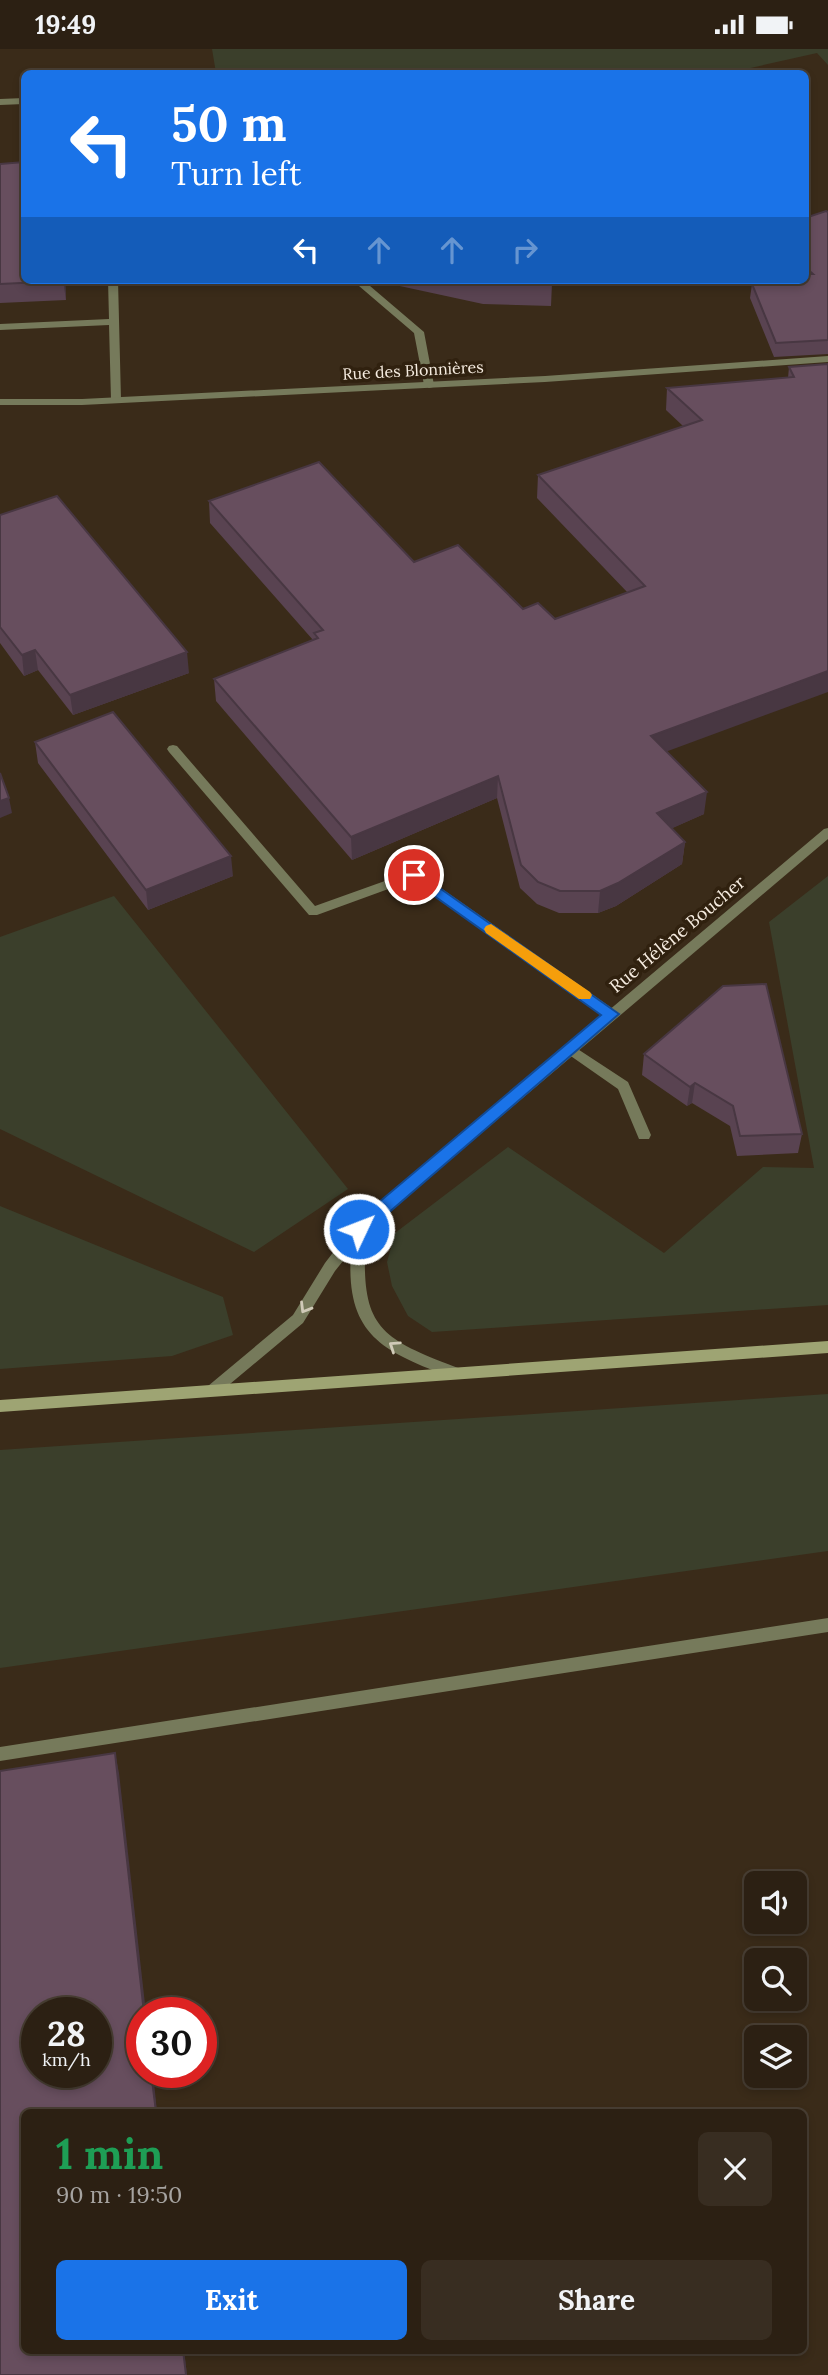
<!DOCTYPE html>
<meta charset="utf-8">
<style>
body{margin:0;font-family:Lora,serif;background:#382d21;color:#f1f3f6;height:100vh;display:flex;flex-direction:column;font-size:26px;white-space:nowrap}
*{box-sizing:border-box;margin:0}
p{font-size:23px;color:#a6a3a0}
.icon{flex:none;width:38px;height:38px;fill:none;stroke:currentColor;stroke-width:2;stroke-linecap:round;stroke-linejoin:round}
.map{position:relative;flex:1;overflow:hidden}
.sheet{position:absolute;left:21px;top:2060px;width:786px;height:245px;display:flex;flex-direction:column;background:#2c2013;border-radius:10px;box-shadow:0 4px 10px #0003,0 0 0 2px #483e33}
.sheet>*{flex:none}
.top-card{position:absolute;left:21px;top:21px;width:788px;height:214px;border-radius:10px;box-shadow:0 4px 10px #0003,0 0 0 2px #483e33;background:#1a73e8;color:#fff;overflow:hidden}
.tools{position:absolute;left:744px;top:1822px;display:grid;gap:14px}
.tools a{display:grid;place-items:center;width:63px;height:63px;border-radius:10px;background:#2c2013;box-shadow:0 4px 10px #0003,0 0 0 2px #483e33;font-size:35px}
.speed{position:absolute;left:21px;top:1948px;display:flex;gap:14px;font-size:35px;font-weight:700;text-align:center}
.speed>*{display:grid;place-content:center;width:91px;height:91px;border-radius:50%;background:#2c2013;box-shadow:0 4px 10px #0003,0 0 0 2px #483e33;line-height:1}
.speed small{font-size:18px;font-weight:400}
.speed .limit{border:10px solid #d22;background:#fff;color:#111}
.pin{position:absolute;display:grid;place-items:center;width:60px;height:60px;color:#fff;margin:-30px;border:4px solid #fff;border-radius:50%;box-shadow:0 2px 7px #0007}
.me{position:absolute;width:77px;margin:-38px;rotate:47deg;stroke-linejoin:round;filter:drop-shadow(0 0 5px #0008)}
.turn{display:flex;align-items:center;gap:24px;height:147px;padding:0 35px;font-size:32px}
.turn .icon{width:91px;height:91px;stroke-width:2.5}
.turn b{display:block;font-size:49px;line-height:60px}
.lanes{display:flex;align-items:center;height:66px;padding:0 35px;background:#0003;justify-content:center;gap:35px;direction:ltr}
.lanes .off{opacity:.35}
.round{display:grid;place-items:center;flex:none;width:74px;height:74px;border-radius:10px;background:#382d21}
.headline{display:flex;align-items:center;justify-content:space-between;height:119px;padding:0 35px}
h1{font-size:42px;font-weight:700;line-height:52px;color:#1e9e55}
.button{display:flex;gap:14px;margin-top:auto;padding:14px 35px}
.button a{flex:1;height:80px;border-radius:10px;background:#1a73e8;color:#fff;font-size:28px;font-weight:700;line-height:80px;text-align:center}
.button a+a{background:#382d21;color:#f1f3f6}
.status{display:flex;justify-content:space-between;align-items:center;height:49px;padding:0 35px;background:#2c2013;direction:ltr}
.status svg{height:19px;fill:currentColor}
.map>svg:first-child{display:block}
.green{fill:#3b3f2b}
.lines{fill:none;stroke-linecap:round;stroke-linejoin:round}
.lane{fill:#767a5b;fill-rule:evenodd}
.street{fill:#767a5b;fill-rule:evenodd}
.secondary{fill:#9ea473;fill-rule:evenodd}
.wall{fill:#594351}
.shaded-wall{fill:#483742}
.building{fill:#674e5e;stroke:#483742;stroke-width:2;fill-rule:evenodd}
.oneway{stroke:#d0cab8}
.route{fill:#1a73e8;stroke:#114b97;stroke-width:2}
.slow{fill:#f59e0b}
.labels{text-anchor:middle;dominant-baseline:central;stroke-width:7;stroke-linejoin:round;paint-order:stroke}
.far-street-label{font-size:16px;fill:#f6ece0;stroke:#30210f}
.street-label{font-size:18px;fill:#f6ece0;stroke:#30210f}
</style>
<div class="status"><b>19:49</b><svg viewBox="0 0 49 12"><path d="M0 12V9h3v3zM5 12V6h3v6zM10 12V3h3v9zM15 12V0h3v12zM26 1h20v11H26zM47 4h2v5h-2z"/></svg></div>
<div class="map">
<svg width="828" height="2326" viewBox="0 0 828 2326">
<rect width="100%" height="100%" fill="#3a2b19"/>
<!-- green -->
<path class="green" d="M212,0h616v16l-11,-12 -89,20h-512z
M828,827v429l-396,27 -24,-16 -16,-30 -5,-24 8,-29 113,-86 156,106 99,-86 51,1 -45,-246z
M114,847l234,293 -94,63 -254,-123v-192z
M0,1157l223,91 10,38 -61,21 -172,13z
M828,1345v157l-828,117v-218z"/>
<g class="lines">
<!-- lane -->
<path class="lane" d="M24,49v6l-24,1v-6z
M108,231h10l3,120 -5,3 -5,-3 -2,-75 -109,5v-6l109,-5z
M352,231h11l61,52 10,53 -1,2 -4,1 -5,-3 -10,-52z
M173,696l4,1 138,160 95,-34h8l198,139 2,3 -2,3h-10l-193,-137 -96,35h-8l-140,-163 -2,-3 2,-3z
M570,995l58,38 23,53 -2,4h-10l-21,-50 -53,-37 -2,-3z
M828,1569v14l-828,129v-14z"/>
<!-- street -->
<path class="street" d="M828,307v6l-283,20 -463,23h-82v-6h82l463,-23z
M828,779v11l-462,392c-6,95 9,106 95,138l2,4 -2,4 -5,2 -5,-2c-70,-26 -106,-43 -100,-126l-16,20 -32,52 -85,71 -5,2 -5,-2 -2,-4 2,-4 85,-71 32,-52 29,-38 470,-396z"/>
<!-- secondary -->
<path class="secondary" d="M828,1292v12l-828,59v-12z"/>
</g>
<!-- wall -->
<path class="wall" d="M0,115l65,116 1,20 -66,3z
M828,163v142l-54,3 -24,-59 2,-14 12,-1v-3h41v-62z
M372,231h179l1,3 -1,23 -68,-2z
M828,315l-161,388 37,62 -32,14 13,14 -3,22 -66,42 -18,7h-39l-22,-9 -17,-16 -23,-90 -145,62 -136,-159 -2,-22 99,-39 -103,-117 -1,-22 205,61 109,47 32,10 73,-26 -91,-95 1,-23 145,-49 -17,-16 1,-22 121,-10 1,-11z
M0,466l189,158 -116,42 -35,-45 -14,6 -24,-33z
M35,693l198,134 -85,34 -110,-147z
M644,1005l158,80 -4,19 -61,3 -7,-30 -38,-23 -5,3 -45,-31z"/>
<!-- shaded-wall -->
<path class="shaded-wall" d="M63,231h2l1,20z
M35,601l3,20 -14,6 -2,-21z
M187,603l2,21 -116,42 -3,-20z
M828,622v21l-179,66 2,-22z
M498,727l-1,22 -145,62 -1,-23z
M707,743l-3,22 -49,22 2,-23z
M9,749l3,15 -12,5v-17z
M685,793l-3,22 -66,42 -18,7 2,-22z
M231,807l2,20 -85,34 -2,-20z
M695,1034l-3,20 -5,3 3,-19z
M115,1704l4,20 27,240h-2z
M151,2023h2l4,40h-1z
M183,2301h1l3,25h-1z"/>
<!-- building -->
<path class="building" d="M24,113v118l39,1 -63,3v-120z
M826,162l2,1v128l-52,3 -24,-59 15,-1 -1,-3h39v-6h8l-8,-7v-49z
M483,231h68l1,3 -68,-3z
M828,315v307l-177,65 56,56 -50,21 28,29 -67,41 -18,8h-40l-22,-9 -17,-17 -23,-89 -147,61 -137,-158 104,-41 -4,-5 9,-3 -114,-129 110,-39 95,100 44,-17 65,64 15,-6 17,16 90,-33 -107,-111 164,-55 -35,-32 127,-11 -5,-10z
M57,447l130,156 -117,43 -35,-45 -13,5 -22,-28v-112z
M113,663l118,144 -85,34 -111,-148z
M0,724l9,25 -9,3z
M766,935l36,150 -62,2 -7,-30 -38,-23 -5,4 -46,-33 79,-68z
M115,1704l29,260h-2v59h9l5,40h-132v238h159l3,25h-186v-604zM37,1964h59v59h-59z"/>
<!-- one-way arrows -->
<defs><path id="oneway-chevron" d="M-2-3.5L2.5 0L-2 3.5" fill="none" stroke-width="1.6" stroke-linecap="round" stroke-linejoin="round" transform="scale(1.75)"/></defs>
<g class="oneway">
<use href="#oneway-chevron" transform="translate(305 1259) rotate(121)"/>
<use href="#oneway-chevron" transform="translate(394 1297) rotate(-146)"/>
</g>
<!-- route -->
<path class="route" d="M414,821l205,144 -254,219 -6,2 -8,-6 2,-5 248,-209 -192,-137 -2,-3z"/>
<!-- slow -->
<path class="slow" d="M491,875l99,68 2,3 -2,4h-11l-93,-66 -2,-4 2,-3z"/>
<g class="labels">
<!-- far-street labels -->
<g class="far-street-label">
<text transform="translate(413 321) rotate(-3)">Rue des Blonnières</text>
</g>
<!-- street labels -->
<g class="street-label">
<text transform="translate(677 885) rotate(-40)">Rue Hélène Boucher</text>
</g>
</g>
</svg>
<div class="tools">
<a><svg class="icon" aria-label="sound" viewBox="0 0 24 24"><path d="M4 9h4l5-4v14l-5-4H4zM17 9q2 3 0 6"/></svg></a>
<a><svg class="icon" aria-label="search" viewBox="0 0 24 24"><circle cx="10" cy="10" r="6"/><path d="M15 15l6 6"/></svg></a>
<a><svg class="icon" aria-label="layers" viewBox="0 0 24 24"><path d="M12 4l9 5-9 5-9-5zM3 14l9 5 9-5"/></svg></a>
</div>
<div class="speed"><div>28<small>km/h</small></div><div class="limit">30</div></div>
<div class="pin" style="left:414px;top:826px;background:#d93025"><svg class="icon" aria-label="arrive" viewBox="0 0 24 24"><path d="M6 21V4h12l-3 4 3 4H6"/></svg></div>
<svg class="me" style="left:359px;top:1180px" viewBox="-20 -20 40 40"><circle r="17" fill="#1a73e8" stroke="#fff" stroke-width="3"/><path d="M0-11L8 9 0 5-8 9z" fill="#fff"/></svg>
<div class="top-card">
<div class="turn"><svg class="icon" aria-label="left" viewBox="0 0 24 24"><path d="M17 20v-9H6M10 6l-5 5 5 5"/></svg><div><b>50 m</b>Turn left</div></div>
<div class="lanes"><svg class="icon" aria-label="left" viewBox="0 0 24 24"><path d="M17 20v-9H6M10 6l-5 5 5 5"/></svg><svg class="icon off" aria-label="ahead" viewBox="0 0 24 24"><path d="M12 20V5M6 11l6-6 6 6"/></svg><svg class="icon off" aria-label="ahead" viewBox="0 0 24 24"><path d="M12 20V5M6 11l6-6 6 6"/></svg><svg class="icon off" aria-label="right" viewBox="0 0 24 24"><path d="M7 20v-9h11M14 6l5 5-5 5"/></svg></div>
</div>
<section class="sheet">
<div class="headline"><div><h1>1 min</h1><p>90 m · 19:50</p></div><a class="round"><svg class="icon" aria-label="close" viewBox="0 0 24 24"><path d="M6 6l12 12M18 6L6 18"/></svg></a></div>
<div class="button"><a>Exit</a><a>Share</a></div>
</section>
</div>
